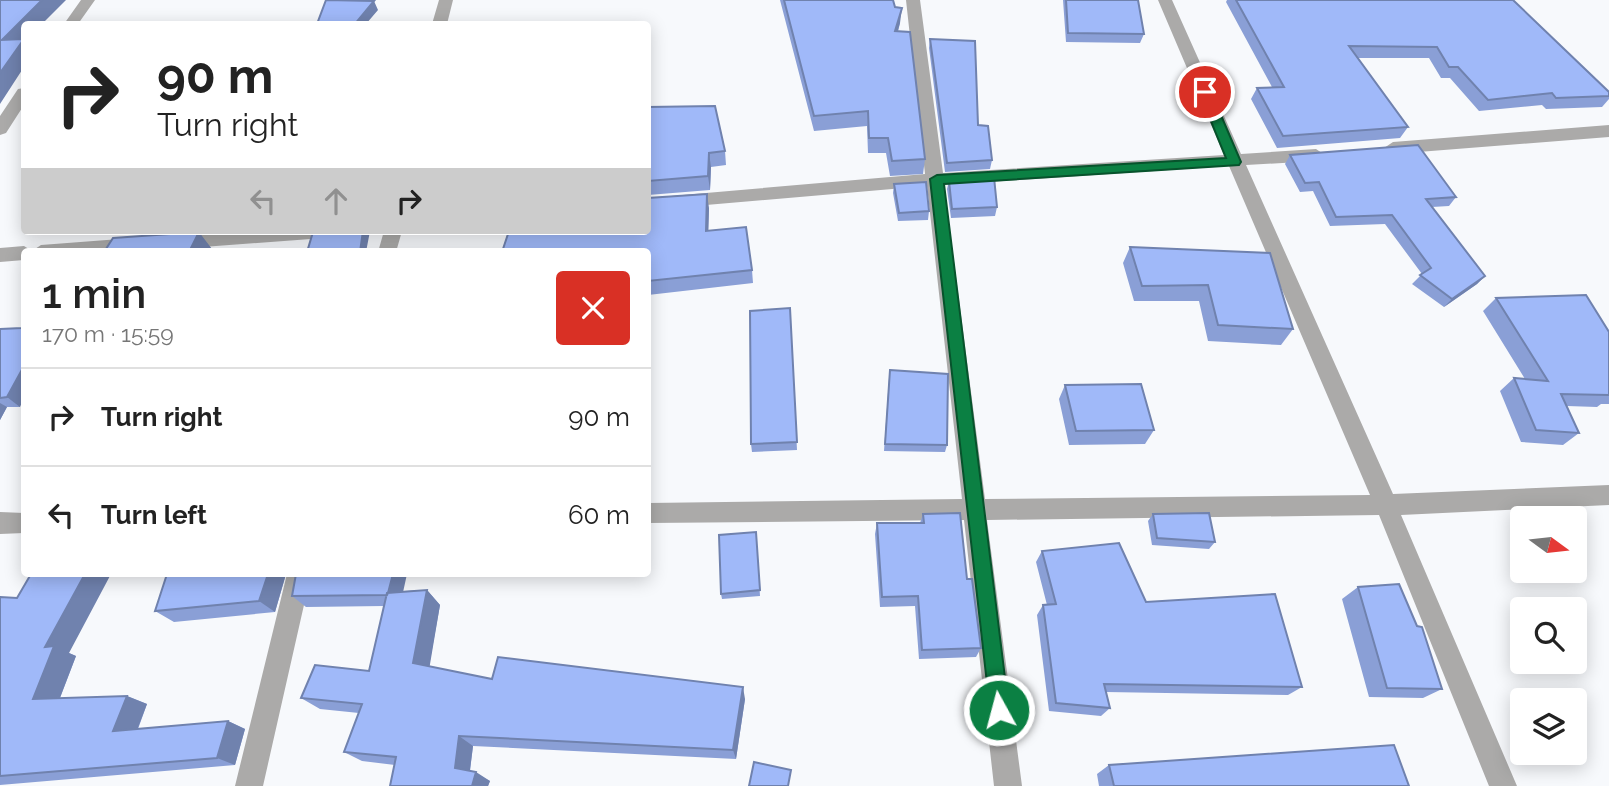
<!DOCTYPE html>
<meta charset="utf-8">
<style>
body{margin:0;font-family:Raleway,sans-serif;background:#f2f2f2;color:#222;height:100vh;display:flex;flex-direction:column;font-size:26px;white-space:nowrap}
*{box-sizing:border-box;margin:0}
p{font-size:23px;color:#767676}
.icon{flex:none;width:38px;height:38px;fill:none;stroke:currentColor;stroke-width:2;stroke-linecap:round;stroke-linejoin:round}
.map{position:relative;flex:1;overflow:hidden}
.sheet{position:absolute;left:21px;top:248px;width:630px;height:329px;display:flex;flex-direction:column;background:#fff;border-radius:7px;box-shadow:0 4px 18px #0003}
.sheet>*{flex:none}
.guide{position:absolute;left:21px;top:21px;width:630px;height:214px;border-radius:7px;box-shadow:0 4px 18px #0003;background:#fff;color:#222;overflow:hidden}
.needle{width:46px;rotate:105deg}
.buttons{position:absolute;left:1510px;top:506px;display:grid;gap:14px}
.buttons a{display:grid;place-items:center;width:77px;height:77px;border-radius:7px;background:#fff;box-shadow:0 4px 18px #0003;font-size:35px}
.pin{position:absolute;display:grid;place-items:center;width:60px;height:60px;color:#fff;margin:-30px;border:4px solid #fff;border-radius:50%;box-shadow:0 2px 7px #0007}
.me{position:absolute;width:77px;margin:-38px;rotate:353deg;stroke-linejoin:round;filter:drop-shadow(0 0 5px #0008)}
.turn{display:flex;align-items:center;gap:24px;height:147px;padding:0 21px;font-size:32px}
.turn .icon{width:91px;height:91px;stroke-width:2.5}
.turn b{display:block;font-size:49px;line-height:60px}
.lanes{display:flex;align-items:center;height:66px;padding:0 21px;background:#0003;justify-content:center;gap:35px;direction:ltr}
.lanes .off{opacity:.35}
.round{display:grid;place-items:center;flex:none;width:74px;height:74px;border-radius:7px;background:#f2f2f2}
.headline{display:flex;align-items:center;justify-content:space-between;height:119px;padding:0 21px}
h1{font-size:42px;font-weight:600;line-height:52px}
ul{padding:0;list-style:none}
li{display:flex;align-items:center;gap:21px;height:98px;padding:0 21px;border-top:2px solid #e0e0e0}
li div{flex:1}
li b{display:block;font-size:26px}
li em{font-style:normal}
.map>svg:first-child{display:block}
.lines{fill:none;stroke-linecap:round;stroke-linejoin:round}
.street{fill:#abaaa9;fill-rule:evenodd}
.wall{fill:#8a9fd6}
.shaded-wall{fill:#7082ae}
.building{fill:#a0b9f9;stroke:#7082ae;stroke-width:2}
.route{fill:#0b8043;stroke:#07532c;stroke-width:2}
</style>
<div class="map">
<svg width="1609" height="786" viewBox="0 0 1609 786">
<rect width="100%" height="100%" fill="#f7f9fc"/>
<g class="lines">
<!-- street -->
<path class="street" d="M81,0h14l-17,24h-14z
M439,0h14l-6,24h-15z
M906,0h14l23,173 281,-18 -66,-155h14l69,154 75,-5 9,6 -9,6 -70,4 147,329 216,-9v20l-208,10 116,271h-28l-110,-271 -392,5 35,266h-28l-30,-266 -316,3v-20l314,-4 -35,-313 -279,24v-12l277,-24zM1229,166l141,329 -385,4 -41,-314z
M24,88v17l-18,28 -6,2v-19l18,-27z
M1609,125v12l-216,17 -9,-6 9,-6z
M233,231h100l-9,7 -148,11 -9,-7 9,-7z
M384,231h18l-6,21h-18z
M133,238l9,7 -9,7h-109v8l-24,2v-14l24,-2 8,5 9,-6z
M0,512l24,1v20l-24,1z
M287,574h24l-48,212h-28z"/>
</g>
<!-- wall -->
<path class="wall" d="M780,0h113l7,23 -2,9 27,127 -2,15 -33,2 -4,-23h-18l-1,-27 -53,5z
M1063,0h75l6,34 -4,9 -74,-1z
M1227,0h286l96,92v7l-7,8 -56,2 -4,-4 -63,6 -29,-33h-9l-12,-20h-72l51,69 -8,11 -123,10 -26,-49 6,-11 15,-1 -46,-85z
M930,39l48,86 14,35 -2,9 -45,3 -16,-124z
M648,107l77,44 1,14 -15,2 -1,23 -62,5v2z
M1290,155l166,42 -7,9 -17,1 53,69 -8,8 -33,23 -32,-23 10,-10 -37,-50 -55,2 -17,-35 -13,1 -15,-28z
M949,181l48,26 -2,9 -44,2 -4,-29z
M894,184l35,27 -1,9 -30,1 -5,-28z
M709,208l-1,23 44,39 1,13 -105,12v-43z
M1130,247l140,6 23,76 -12,16 -73,-4 -9,-40h-65l-11,-38z
M1496,298l113,34v72h-8l-4,3 -30,-1 12,27 -16,12 -42,-3 -21,-51 14,-13 11,1 -42,-68z
M790,308l7,142 -45,2 -1,-8z
M22,328l-2,79h-13l-7,13v-91z
M889,378l58,67 -2,7 -61,-1z
M1065,385l89,45 -9,14 -76,1 -10,-46z
M923,514l44,65 14,69 -5,9 -57,2 -4,-53 -35,1 -5,-73 2,-11h43z
M1153,514l62,28 -6,7 -57,-4 -4,-24z
M756,532l4,64 -38,3 -1,-5z
M1042,551l104,51 156,85 -14,8 -182,-3 4,16 -9,8 -52,-5 -12,-96 6,-10h4l-11,-43z
M167,574h119l-11,38 -101,10 -19,-11z
M1358,587l84,102 -19,9 -54,-1 -27,-98z
M427,590l13,15 -11,61 63,13 253,20 -9,60 -263,-13 -3,25 20,10 -2,5h-98l5,-21 -33,-4 -18,-9 15,-39 -39,-4 -19,-11 68,-27 15,-65 -78,1 -14,-11z
M0,597l69,56 7,3 -16,42 67,-2 20,8 -9,25 90,-8 17,8 -10,36 -235,20z
M1109,765l300,21h-310l-2,-12z"/>
<!-- shaded-wall -->
<path class="shaded-wall" d="M42,0h24l-24,24h-18v43l-24,37v-31l2,-33z
M374,1l4,9 -12,14h-11z
M902,8l-2,15 -7,23 2,-15z
M709,153l2,14 -1,23 -2,-14z
M707,194l2,14 -1,37 -2,-14z
M363,231h7l-4,21h-6z
M199,232l13,17 -1,3h-22z
M1485,276l-8,8 -33,23 8,-8z
M24,366v32l-4,9 -13,-10z
M0,403l7,4 -7,13z
M85,574h26l-42,79 7,3 -20,52 -23,-9 12,-52z
M268,574h18l-11,38 -16,-11z
M393,574h14l-7,32 -12,-11z
M427,590l13,15 -12,71 -15,-13z
M743,687l2,12 -9,60 -3,-9z
M127,696l20,8 -13,34 -21,-7z
M228,721l17,8 -10,36 -18,-7z
M459,736l14,10 -4,31 -14,-9z
M476,772l14,9 -2,5h-16z"/>
<!-- building -->
<path class="building" d="M0,0h42l-40,40 22,-1 -24,34z
M326,0l48,1 -19,23h-38z
M784,0h109l2,7 7,1 -7,23 15,1 15,127 -33,2 -4,-23h-19l-1,-27 -54,5z
M1066,0h72l6,34 -76,-1z
M1236,0h277l96,92v4l-53,2 -4,-5 -64,7 -30,-33h-9l-12,-20 -88,-1 59,81 -125,9 -26,-48 27,-1z
M930,39l45,2 3,84 10,1 4,34 -45,3z
M715,106l10,45 -16,2 -1,23 -60,5v-74z
M1418,145l38,52 -30,2 59,77 -33,23 -32,-24 11,-7 -39,-53 -56,2 -17,-35 -14,1 -15,-28z
M994,177l3,30 -45,2 -3,-28z
M926,182l3,29 -30,2 -5,-29z
M707,194l-1,37 40,-4 6,43 -104,11v-29h-146l7,-21h139v-33z
M320,231h43l-3,21h-53l6,-20z
M199,232l-10,20h-85l9,-14z
M1130,247l140,6 23,76 -75,-4 -10,-40 -66,1z
M1586,295l23,37v63l-48,-1 18,39 -43,-3 -22,-52 34,3 -52,-83z
M790,308l7,134 -46,2 -1,-133z
M24,326v40l-17,31 -7,1v-69l22,-1z
M890,370l58,4 -1,71 -62,-1z
M1141,384l13,46 -78,1 -11,-46z
M960,513l7,66h5l9,69 -59,2 -4,-54 -36,1 -5,-74h47l-1,-9z
M1209,513l6,29 -58,-4 -4,-24z
M756,532l4,58 -39,4 -2,-59z
M1119,543l27,59 129,-8 27,93 -198,-3 6,24 -54,-5 -13,-98 13,-1 -14,-53z
M31,574h54l-40,73 9,-1 -21,53 94,-3 -14,35 115,-10 -11,37 -217,18v-179l17,1z
M167,574h101l-9,27 -104,10z
M296,574h97l-5,19 -1,2 -95,1z
M1399,584l18,42 5,1 20,62 -55,-1 -29,-101z
M427,590l-14,73 79,16 6,-22 245,30 -10,63 -274,-14 -4,32 21,4 -4,14h-82l6,-29 -52,-5 18,-48 -61,-6 14,-33 54,6 18,-78z
M1394,745l15,41h-295l-5,-21z
M754,762l37,8 -3,16h-39z"/>
<!-- route -->
<path class="route" d="M1205,88l6,4 30,70 -2,3 -295,19 65,526 -3,7 -7,3 -7,-3 -2,-7 -60,-531 7,-4 289,-17 -27,-66z"/>
</svg>
<div class="buttons">
<a><svg class="needle" viewBox="-14 -14 28 28"><path d="M0-13l5 13h-10z" fill="#e53935"/><path d="M0 13l5-13h-10z" fill="#767676"/></svg></a>
<a><svg class="icon" aria-label="search" viewBox="0 0 24 24"><circle cx="10" cy="10" r="6"/><path d="M15 15l6 6"/></svg></a>
<a><svg class="icon" aria-label="layers" viewBox="0 0 24 24"><path d="M12 4l9 5-9 5-9-5zM3 14l9 5 9-5"/></svg></a>
</div>
<div class="pin" style="left:1205px;top:92px;background:#d93025"><svg class="icon" aria-label="arrive" viewBox="0 0 24 24"><path d="M6 21V4h12l-3 4 3 4H6"/></svg></div>
<svg class="me" style="left:999px;top:710px" viewBox="-20 -20 40 40"><circle r="17" fill="#0b8043" stroke="#fff" stroke-width="3"/><path d="M0-11L8 9 0 5-8 9z" fill="#fff"/></svg>
<div class="guide">
<div class="turn"><svg class="icon" aria-label="right" viewBox="0 0 24 24"><path d="M7 20v-9h11M14 6l5 5-5 5"/></svg><div><b>90 m</b>Turn right</div></div>
<div class="lanes"><svg class="icon off" aria-label="left" viewBox="0 0 24 24"><path d="M17 20v-9H6M10 6l-5 5 5 5"/></svg><svg class="icon off" aria-label="ahead" viewBox="0 0 24 24"><path d="M12 20V5M6 11l6-6 6 6"/></svg><svg class="icon" aria-label="right" viewBox="0 0 24 24"><path d="M7 20v-9h11M14 6l5 5-5 5"/></svg></div>
</div>
<section class="sheet">
<div class="headline"><div><h1>1 min</h1><p>170 m · 15:59</p></div><a class="round" style="background:#d93025;color:#fff"><svg class="icon" aria-label="close" viewBox="0 0 24 24"><path d="M6 6l12 12M18 6L6 18"/></svg></a></div>
<ul>
<li><svg class="icon" aria-label="right" viewBox="0 0 24 24"><path d="M7 20v-9h11M14 6l5 5-5 5"/></svg><div><b>Turn right</b></div><em>90 m</em></li>
<li><svg class="icon" aria-label="left" viewBox="0 0 24 24"><path d="M17 20v-9H6M10 6l-5 5 5 5"/></svg><div><b>Turn left</b></div><em>60 m</em></li>
</ul>
</section>
</div>
